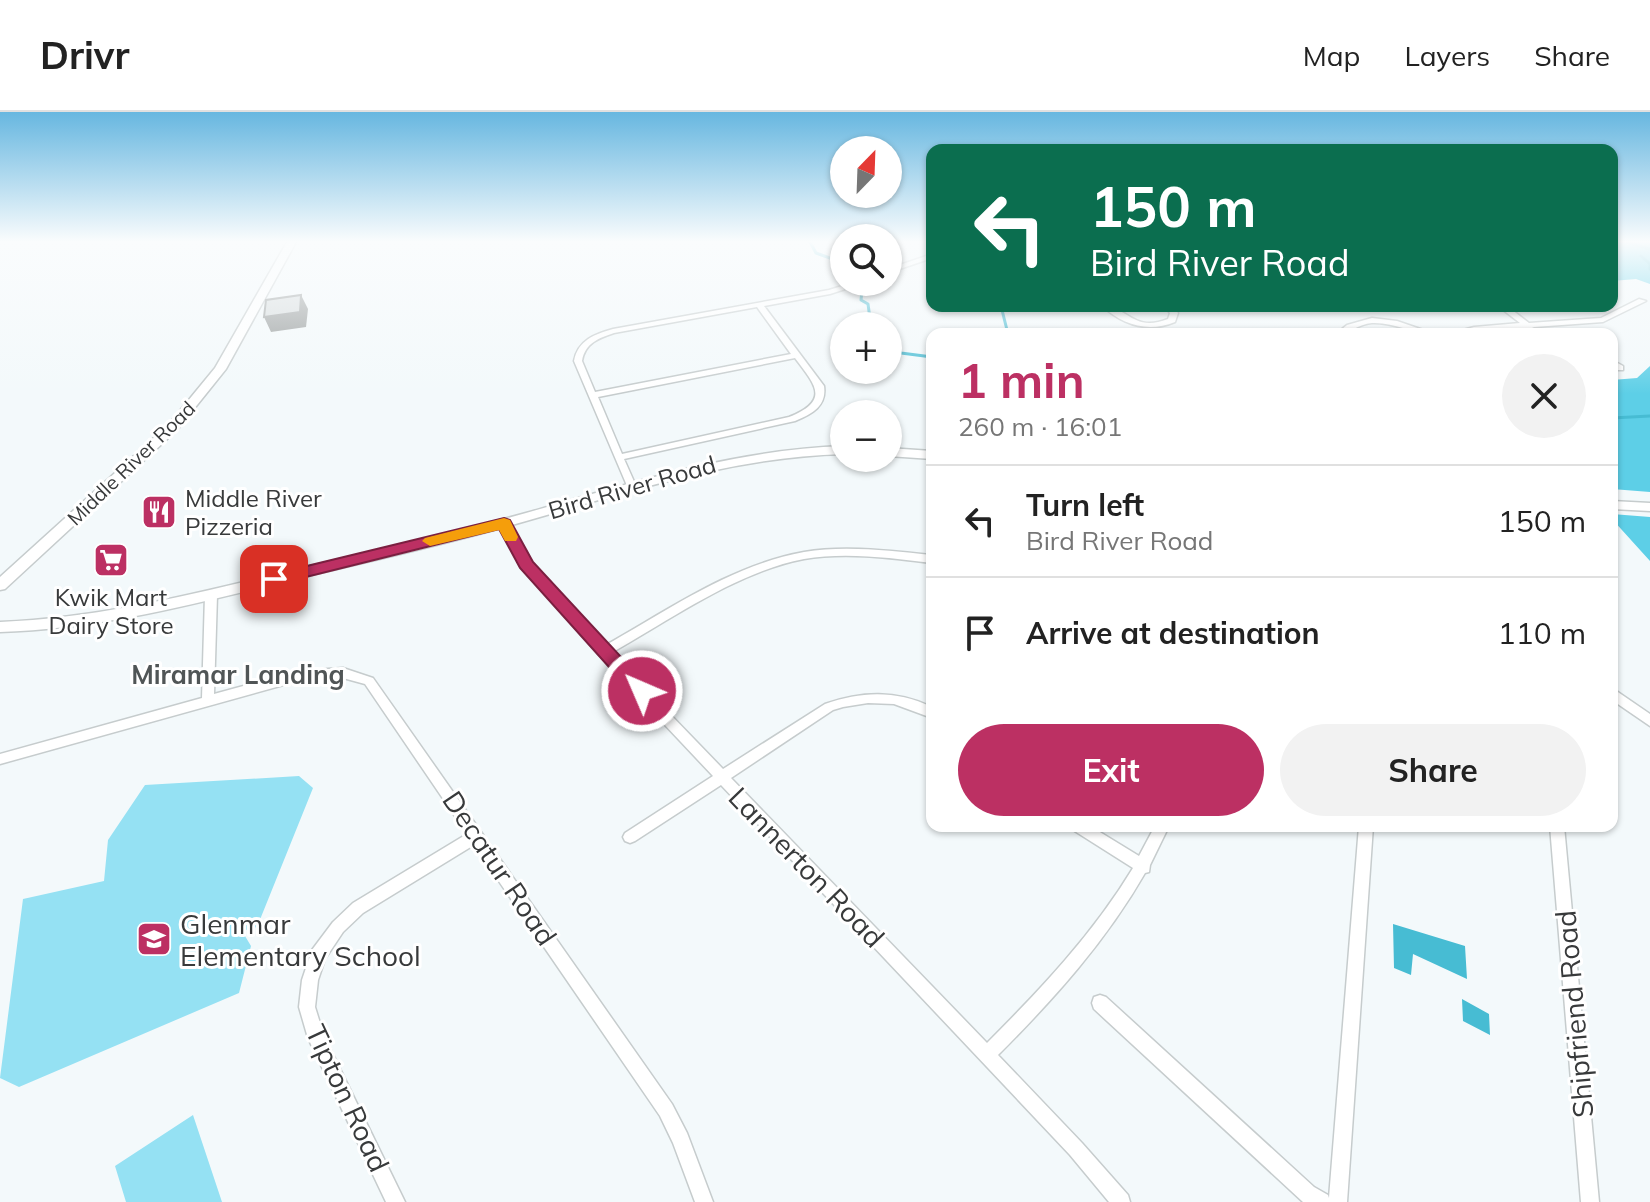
<!DOCTYPE html>
<meta charset="utf-8">
<style>
body{margin:0;font-family:Mulish,sans-serif;background:#f2f2f2;color:#222;height:100vh;display:flex;flex-direction:column;font-size:30px;white-space:nowrap}
*{box-sizing:border-box;margin:0}
p{font-size:26px;color:#767676}
.icon{flex:none;width:44px;height:44px;fill:none;stroke:currentColor;stroke-width:2;stroke-linecap:round;stroke-linejoin:round}
.map{position:relative;flex:1;overflow:hidden}
.drawer{position:absolute;left:926px;top:216px;width:692px;height:504px;display:flex;flex-direction:column;background:#fff;border-radius:16px;box-shadow:0 2px 6px #0004}
.drawer>*{flex:none}
.top-card{position:absolute;left:926px;top:32px;width:692px;height:168px;border-radius:16px;box-shadow:0 2px 6px #0004;background:#0b6e4f;color:#fff;overflow:hidden}
.needle{width:52px;rotate:23deg}
.fabs{position:absolute;left:830px;top:24px;display:grid;gap:16px}
.fabs a{display:grid;place-items:center;width:72px;height:72px;border-radius:50%;background:#fff;box-shadow:0 2px 6px #0004;font-size:40px}
.pin{position:absolute;display:grid;place-items:center;width:68px;height:68px;color:#fff;margin:-34px;border-radius:16px;box-shadow:0 4px 12px #0006}
.me{position:absolute;width:88px;margin:-44px;rotate:315deg;stroke-linejoin:round;filter:drop-shadow(0 0 6px #0008)}
.turn{display:flex;align-items:center;gap:28px;height:168px;padding:0 32px;font-size:36px}
.turn .icon{width:104px;height:104px;stroke-width:2.5}
.turn b{display:block;font-size:56px;line-height:68px}
.round{display:grid;place-items:center;flex:none;width:84px;height:84px;border-radius:42px;background:#f2f2f2}
.summary{display:flex;align-items:center;justify-content:space-between;height:136px;padding:0 32px}
h1{font-size:48px;font-weight:700;line-height:60px;color:#bc3063}
.action{display:flex;gap:16px;margin-top:auto;padding:16px 32px}
.action a{flex:1;height:92px;border-radius:48px;background:#bc3063;color:#fff;font-size:32px;font-weight:700;line-height:92px;text-align:center}
.action a+a{background:#f2f2f2;color:#222}
ul{padding:0;list-style:none}
li{display:flex;align-items:center;gap:24px;height:112px;padding:0 32px;border-top:2px solid #e0e0e0}
li div{flex:1}
li b{display:block;font-size:30px}
li em{font-style:normal}
header{display:flex;align-items:center;gap:48px;box-sizing:border-box;height:112px;padding:0 40px;background:#fff;border-bottom:2px solid #e0e0e0}
header strong{font-size:38px}
nav{display:flex;gap:44px;margin-inline-start:auto;font-size:28px}
.map>svg:first-child{display:block}
.green{fill:#95e1f3}
.forest{fill:#5dcfe7}
.water{fill:#47bcd3}
.lines{fill:none;stroke-linecap:round;stroke-linejoin:round}
.stream{stroke:#47bcd3;stroke-width:3}
.street-casing{stroke:#c6cccd;stroke-width:3}
.secondary-casing{stroke:#c6cccd;stroke-width:3}
.street{fill:#fff;fill-rule:evenodd}
.secondary{fill:#fff;fill-rule:evenodd}
.shaded-wall{fill:#949999}
.building{fill:#d4dadb;stroke:#949999;stroke-width:2}
.route{fill:#bc3063;stroke:#7a1f40;stroke-width:2}
.slow{fill:#f59e0b}
.labels{text-anchor:middle;dominant-baseline:central;stroke-width:6;stroke-linejoin:round;paint-order:stroke}
.far-street-label{font-size:20px;fill:#383a3b;stroke:#fff}
.street-label{font-size:24px;fill:#383a3b;stroke:#fff}
.poi-label{font-size:24px;fill:#383a3b;stroke:#fff;text-anchor:start}
.neighbourhood-label{font-size:26px;font-weight:bold;fill:#505556;stroke:#fff}
.near-street-label{font-size:28px;fill:#383a3b;stroke:#fff}
.near-poi-label{font-size:28px;fill:#383a3b;stroke:#fff;text-anchor:start}
</style>
<header>
<strong>Drivr</strong>
<nav><a>Map</a><a>Layers</a><a>Share</a></nav>
</header>
<div class="map">
<svg width="1650" height="1090" viewBox="0 0 1650 1090">
<rect width="100%" height="100%" fill="#f3f9fb"/>
<!-- green -->
<path class="green" d="M299,664l14,12 -56,139 -15,4 9,15 -12,47 -220,94 -19,-9 23,-179 81,-18 4,-41 37,-55z
M193,1003l29,87h-96l-11,-36z"/>
<!-- forest -->
<path class="forest" d="M1612,130h38v42l-14,-5 -24,2z
M1650,254v126l-38,-3v-109l25,-2z
M1612,402l38,3v44l-38,-42z"/>
<!-- water -->
<path class="water" d="M1393,812l72,22 2,33 -54,-25 -2,21 -17,-7z
M1462,887l27,15 1,21 -27,-14z"/>
<g class="lines">
<!-- stream -->
<path class="stream" d="M810,130l6,11 28,10
M1626,130l24,7
M1641,144l9,8v5
M854,170l8,8 -1,10 7,4 3,22
M1001,194l7,28
M888,232l13,9 31,4
M1612,306l38,-2"/>
<!-- street casing -->
<g class="street-casing">
<path id="street" d="M932,142v4l-44,15v-4z
M855,170h12l-37,12 -66,12 60,80c3,20 -12,28 -29,35l-171,38 12,27 -2,2h-6l-54,-127c4,-21 21,-27 39,-32l216,-39zM757,195l34,47 -196,38 -13,-31c3,-18 17,-23 32,-28zM795,246c20,27 36,42 -6,59l-167,37 -24,-57z
M1639,187l7,2 -43,21 -69,5 -4,2 -4,-1 -78,6 26,-7 46,-4 -22,-17h9l22,17 72,-5z
M1102,194c26,0 31,27 66,13l2,-6 -6,-7h8l6,7 -3,9c-27,11 -52,3 -73,-16z
M1372,206l25,3 38,13c-22,0 -41,-12 -63,-11 -14,1 -23,11 -36,11l11,-9z
M1612,248l11,6v4h-6l-5,-4z
M504,408l5,3 21,40 74,83c63,-35 127,-81 200,-94 42,-7 86,-1 128,3v8c-42,-5 -86,-11 -128,-4 -68,13 -134,61 -193,94l112,116 102,-65c37,-13 71,-14 107,3v11l-38,-14 -26,-1 -25,4 -10,3 -102,68 256,265c54,-54 106,-109 146,-175l-60,-38 -2,-4h19l49,30 16,-30h14l-19,39 -1,7 -4,1c-39,68 -91,126 -147,182l84,88 46,52 2,7h-21l-39,-47 -349,-370 -86,56 -5,2 -5,-2 -2,-4 2,-4 88,-57 -114,-121 -77,-87 -23,-45z
M211,479l6,4 -3,99 84,-23 45,-3 30,10 299,426 15,29 26,69h-18l-22,-59 -13,-27 -186,-271 -111,68 -20,19 -18,27 -7,21 -3,27 9,29 81,166h-19l-78,-164 -9,-31 3,-27 10,-30 21,-28 20,-19 114,-69 -102,-150 -22,-6 -45,3 -298,83v-10l202,-56 3,-103z
M1612,576l38,26v12l-38,-26z
M1359,714h14l-26,376h-44l-209,-193 -2,-6 2,-6 6,-2 6,2 208,190 14,8 1,3z
M1550,714h14l35,376h-18z"/>
</g>
<!-- secondary casing -->
<g class="secondary-casing">
<path id="secondary" d="M287,130h9l-70,127 -49,61 -172,159 -5,1v-13l169,-153 46,-56z
M844,334v8c-111,3 -213,37 -318,67 -78,23 -157,40 -235,59 -96,24 -191,49 -291,52v-10c98,-4 191,-27 285,-50 80,-19 161,-37 241,-59 105,-30 207,-63 318,-67z
M888,336l44,3v8l-44,-3z
M1612,389l38,2v8l-38,-2z"/>
</g>
<!-- street -->
<use href="#street" class="street"/>
<!-- secondary -->
<use href="#secondary" class="secondary"/>
</g>
<!-- shaded-wall -->
<path class="shaded-wall" d="M301,183l7,14 -2,18 -35,5 -7,-15z"/>
<!-- building -->
<path class="building" d="M301,183l-1,17 -36,5 2,-17z"/>
<!-- sky -->
<linearGradient id="sky" x2="0" y2="1"><stop stop-color="#67b7e0"/><stop offset="0.46" stop-color="#fafcfd"/><stop offset="1" stop-color="#fafcfd" stop-opacity="0"/></linearGradient>
<rect width="1650" height="282" fill="url(#sky)"/>
<!-- route -->
<path class="route" d="M504,406l6,2 23,42 115,124 3,5 -3,5h-13l-115,-128 -21,-39 -225,56 -8,-6 8,-5z"/>
<!-- slow -->
<path class="slow" d="M504,406l6,2 8,17 -2,4h-11l-6,-11 -69,16 -8,-5 3,-3z"/>
<!-- icons -->
<defs>
<g id="restaurant-square" transform="scale(1.8)"><rect x="-9" y="-9" width="18" height="18" rx="4" fill="#bc3063" stroke="#fff"/><path d="M-5-6h1v4h1v-4h1v4h1v-4h1v5L-1.5 .5V6h-2V.5L-5-1ZM5-6V6H3V1.5H1.5Q1.5-4 5-6Z" fill="#fff"/></g>
<g id="supermarket-square" transform="scale(1.8)"><rect x="-9" y="-9" width="18" height="18" rx="4" fill="#bc3063" stroke="#fff"/><path d="M-6-5.5h2.5l.6 2H6L4.5 2H-2.5L-4.4-4H-6ZM-1.5 3.2a1.3 1.3 0 1 0 .1 0ZM3 3.2a1.3 1.3 0 1 0 .1 0Z" fill="#fff"/></g>
<g id="school-square" transform="scale(1.8)"><rect x="-9" y="-9" width="18" height="18" rx="4" fill="#bc3063" stroke="#fff"/><path d="M0-5L7-2L0 1L-7-2ZM-4 1L0 2.5L4 1V4Q0 6-4 4Z" fill="#fff"/></g>
</defs>
<g fill-rule="evenodd">
<use href="#restaurant-square" x="159" y="400"/>
<use href="#supermarket-square" x="111" y="448"/>
<use href="#school-square" x="154" y="827"/>
</g>
<g class="labels">
<!-- far-street labels -->
<g class="far-street-label">
<text transform="translate(131 351) rotate(-44)">Middle River Road</text>
</g>
<!-- street labels -->
<g class="street-label">
<text transform="translate(632 375) rotate(-16)">Bird River Road</text>
</g>
<!-- poi labels -->
<g class="poi-label">
<text x="185" y="386">Middle River<tspan x="185" dy="28">Pizzeria</tspan></text>
<text x="111" y="485" text-anchor="middle">Kwik Mart<tspan x="111" dy="28">Dairy Store</tspan></text>
</g>
<!-- neighbourhood labels -->
<g class="neighbourhood-label">
<text x="238" y="562">Miramar Landing</text>
</g>
<!-- near-street labels -->
<g class="near-street-label">
<text transform="translate(807 755) rotate(46)">Lannerton Road</text>
<text transform="translate(500 756) rotate(56)">Decatur Road</text>
<text transform="translate(1574 902) rotate(-95)">Shipfriend Road</text>
<text transform="translate(348 986) rotate(65)">Tipton Road</text>
</g>
<!-- near-poi labels -->
<g class="near-poi-label">
<text x="180" y="811">Glenmar<tspan x="180" dy="32">Elementary School</tspan></text>
</g>
</g>
</svg>
<div class="fabs">
<a><svg class="needle" viewBox="-14 -14 28 28"><path d="M0-13l5 13h-10z" fill="#e53935"/><path d="M0 13l5-13h-10z" fill="#767676"/></svg></a>
<a><svg class="icon" aria-label="search" viewBox="0 0 24 24"><circle cx="10" cy="10" r="6"/><path d="M15 15l6 6"/></svg></a>
<a>+</a>
<a>−</a>
</div>
<div class="pin" style="left:274px;top:467px;background:#d93025"><svg class="icon" aria-label="arrive" viewBox="0 0 24 24"><path d="M6 21V4h12l-3 4 3 4H6"/></svg></div>
<svg class="me" style="left:642px;top:579px" viewBox="-20 -20 40 40"><circle r="17" fill="#bc3063" stroke="#fff" stroke-width="3"/><path d="M0-11L8 9 0 5-8 9z" fill="#fff"/></svg>
<div class="top-card">
<div class="turn"><svg class="icon" aria-label="left" viewBox="0 0 24 24"><path d="M17 20v-9H6M10 6l-5 5 5 5"/></svg><div><b>150 m</b>Bird River Road</div></div>
</div>
<section class="drawer">
<div class="summary"><div><h1>1 min</h1><p>260 m · 16:01</p></div><a class="round"><svg class="icon" aria-label="close" viewBox="0 0 24 24"><path d="M6 6l12 12M18 6L6 18"/></svg></a></div>
<ul>
<li><svg class="icon" aria-label="left" viewBox="0 0 24 24"><path d="M17 20v-9H6M10 6l-5 5 5 5"/></svg><div><b>Turn left</b><p>Bird River Road</p></div><em>150 m</em></li>
<li><svg class="icon" aria-label="arrive" viewBox="0 0 24 24"><path d="M6 21V4h12l-3 4 3 4H6"/></svg><div><b>Arrive at destination</b></div><em>110 m</em></li>
</ul>
<div class="action"><a>Exit</a><a>Share</a></div>
</section>
</div>
